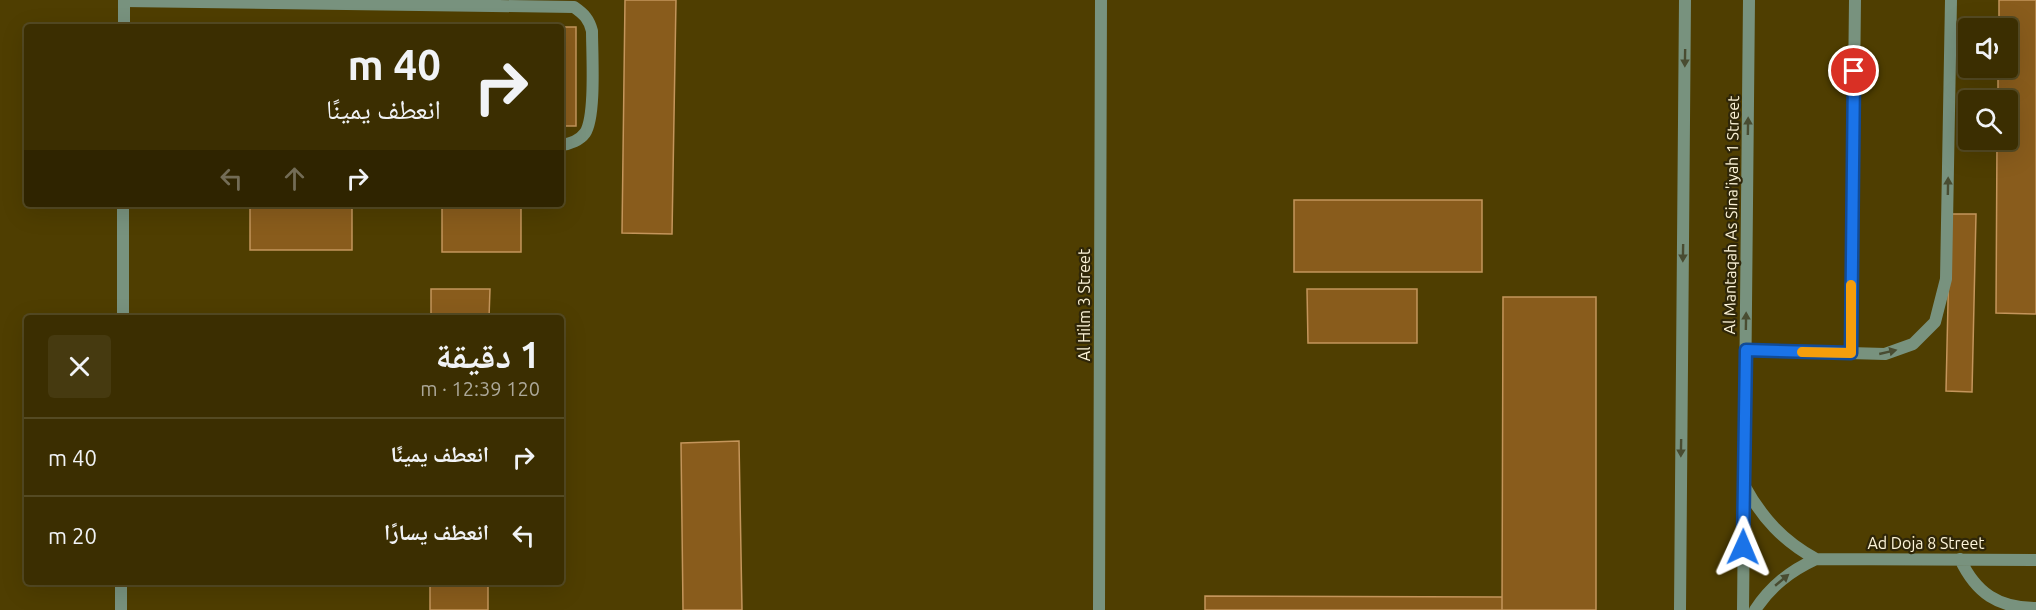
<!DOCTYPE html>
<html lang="ar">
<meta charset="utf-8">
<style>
body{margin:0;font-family:Ubuntu,"Noto Naskh Arabic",sans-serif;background:#463a10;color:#f1f3f6;direction:rtl;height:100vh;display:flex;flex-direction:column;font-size:22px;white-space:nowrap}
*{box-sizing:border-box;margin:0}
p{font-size:20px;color:#aca899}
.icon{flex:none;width:33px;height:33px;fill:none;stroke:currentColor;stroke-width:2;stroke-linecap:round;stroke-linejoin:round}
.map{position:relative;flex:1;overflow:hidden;direction:ltr}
.side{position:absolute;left:24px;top:315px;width:540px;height:270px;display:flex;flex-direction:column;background:#3b2e01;border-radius:6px;box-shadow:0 6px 24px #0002,0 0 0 2px #544a23;direction:rtl}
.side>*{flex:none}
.top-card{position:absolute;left:24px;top:24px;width:540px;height:183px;border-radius:6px;box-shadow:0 6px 24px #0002,0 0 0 2px #544a23;direction:rtl;background:#3b2e01;color:#f1f3f6;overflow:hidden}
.controls{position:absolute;left:1958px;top:18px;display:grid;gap:12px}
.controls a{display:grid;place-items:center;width:60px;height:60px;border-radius:6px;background:#3b2e01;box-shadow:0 6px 24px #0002,0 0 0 2px #544a23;font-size:30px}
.pin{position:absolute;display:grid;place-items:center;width:51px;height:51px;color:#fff;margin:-26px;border:3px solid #fff;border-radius:50%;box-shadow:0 2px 6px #0007}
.me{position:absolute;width:66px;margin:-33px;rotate:1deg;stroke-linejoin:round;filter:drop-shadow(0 0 4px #0008)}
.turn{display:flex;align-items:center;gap:21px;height:126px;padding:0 24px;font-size:27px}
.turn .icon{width:78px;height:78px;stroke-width:2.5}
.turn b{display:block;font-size:42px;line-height:51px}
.lanes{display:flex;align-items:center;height:57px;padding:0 24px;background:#0003;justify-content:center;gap:30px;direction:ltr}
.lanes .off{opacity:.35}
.round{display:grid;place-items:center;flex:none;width:63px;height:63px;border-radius:6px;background:#463a10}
.headline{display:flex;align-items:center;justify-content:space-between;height:102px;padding:0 24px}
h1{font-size:36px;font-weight:700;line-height:45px}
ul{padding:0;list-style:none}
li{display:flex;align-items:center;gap:18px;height:78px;padding:0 24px;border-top:2px solid #544a23}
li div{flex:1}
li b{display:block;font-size:22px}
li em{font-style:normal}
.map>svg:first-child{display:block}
.building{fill:#895c1c;stroke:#c4955b;stroke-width:1.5}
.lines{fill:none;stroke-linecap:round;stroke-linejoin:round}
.service{stroke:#78927e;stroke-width:12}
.minor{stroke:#78927e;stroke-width:12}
.tertiary{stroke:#78927e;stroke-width:12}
.oneway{fill:#494c31}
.route-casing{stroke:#114b97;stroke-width:15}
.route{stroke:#1a73e8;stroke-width:10}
.slow{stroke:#f59e0b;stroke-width:10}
.labels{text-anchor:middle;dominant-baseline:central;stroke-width:4.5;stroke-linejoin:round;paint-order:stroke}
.street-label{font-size:16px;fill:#fdf4d8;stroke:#2f2608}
</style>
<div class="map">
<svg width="2036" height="610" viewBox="0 0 2036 610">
<rect width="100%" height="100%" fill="#4f3e01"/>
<!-- building -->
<path class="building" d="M625,0h51l-4,234 -50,-1z
M1999,0h37v314l-40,-1 1,-173h10v-40h-9v-32h9v-40h-8z
M561,27h15v99h-15z
M1294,200h188v72h-188z
M250,204h102v46h-102z
M442,204h79v48h-79z
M1950,214h26l-4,178 -26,-1z
M431,289h59l-1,29h-58z
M1307,289h110v54h-109z
M1503,297h93v313h-94z
M739,441l3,169h-59l-2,-167z
M430,582h58v28h-58z
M1205,596l297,1v13h-297z"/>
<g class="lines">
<!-- service -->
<path class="service" d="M124,1l450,6c10,7 15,12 18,24 0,22 4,86 -7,102 -5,7 -15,11 -24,12
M1746,350l139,4 28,-10 22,-22 11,-43 5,-279
M1851,353l4,-353"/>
<!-- minor -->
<path class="minor" d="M124,27v-27
M123,318v-114
M1744,485c18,33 39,56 72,74
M1960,559c16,34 38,49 76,49
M121,610v-28
M1099,610l2,-610
M1755,610c16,-24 35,-39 61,-51l220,1"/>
<!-- tertiary -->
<path class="tertiary" d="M1680,610l5,-610
M1743,610l6,-610"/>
</g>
<!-- one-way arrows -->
<defs><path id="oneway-solid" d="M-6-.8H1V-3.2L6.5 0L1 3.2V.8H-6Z" transform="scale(1.5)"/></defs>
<g class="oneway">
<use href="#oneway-solid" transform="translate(1685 58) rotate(91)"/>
<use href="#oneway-solid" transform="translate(1748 126) rotate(-89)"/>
<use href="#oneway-solid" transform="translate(1948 186) rotate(-89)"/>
<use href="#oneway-solid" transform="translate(1683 253) rotate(91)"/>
<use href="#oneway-solid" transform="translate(1746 321) rotate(-89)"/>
<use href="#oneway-solid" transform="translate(1888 352) rotate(-13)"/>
<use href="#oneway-solid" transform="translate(1681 448) rotate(91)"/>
<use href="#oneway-solid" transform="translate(1782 580) rotate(-40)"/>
</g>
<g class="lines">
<!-- route casing -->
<g class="route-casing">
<path id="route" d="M1743,547l3,-197 105,3 3,-282"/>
</g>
<!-- route -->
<use href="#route" class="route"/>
<!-- slow -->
<path class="slow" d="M1802,352l49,1v-68"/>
</g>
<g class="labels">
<!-- street labels -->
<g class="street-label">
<text transform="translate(1731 215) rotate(-89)">Al Mantaqah As Sina'iyah 1 Street</text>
<text transform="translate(1084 305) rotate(-90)">Al Hilm 3 Street</text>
<text x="1926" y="543">Ad Doja 8 Street</text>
</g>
</g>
</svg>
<div class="controls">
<a><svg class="icon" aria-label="sound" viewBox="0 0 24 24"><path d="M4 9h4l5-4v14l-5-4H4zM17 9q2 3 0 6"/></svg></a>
<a><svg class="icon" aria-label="search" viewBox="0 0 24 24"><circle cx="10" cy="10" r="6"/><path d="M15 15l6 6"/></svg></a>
</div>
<div class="pin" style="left:1854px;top:71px;background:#d93025"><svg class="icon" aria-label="arrive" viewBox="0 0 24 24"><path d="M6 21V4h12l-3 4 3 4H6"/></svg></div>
<svg class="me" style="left:1743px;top:547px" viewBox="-20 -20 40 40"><path d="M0-17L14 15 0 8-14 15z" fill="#1a73e8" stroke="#fff" stroke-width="4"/></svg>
<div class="top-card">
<div class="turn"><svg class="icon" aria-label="right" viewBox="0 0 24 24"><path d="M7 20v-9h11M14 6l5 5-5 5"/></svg><div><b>40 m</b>انعطف يمينًا</div></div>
<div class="lanes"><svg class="icon off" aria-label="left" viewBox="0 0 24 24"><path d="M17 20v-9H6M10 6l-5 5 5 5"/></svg><svg class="icon off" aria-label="ahead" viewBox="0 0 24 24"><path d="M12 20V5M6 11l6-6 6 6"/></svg><svg class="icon" aria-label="right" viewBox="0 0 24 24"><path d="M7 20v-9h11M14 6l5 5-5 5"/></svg></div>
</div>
<section class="side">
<div class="headline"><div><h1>1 دقيقة</h1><p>120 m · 12:39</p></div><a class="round"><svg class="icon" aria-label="close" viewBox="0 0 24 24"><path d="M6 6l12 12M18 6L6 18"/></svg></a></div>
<ul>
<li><svg class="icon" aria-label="right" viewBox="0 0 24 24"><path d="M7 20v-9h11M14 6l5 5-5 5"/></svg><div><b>انعطف يمينًا</b></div><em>40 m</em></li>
<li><svg class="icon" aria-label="left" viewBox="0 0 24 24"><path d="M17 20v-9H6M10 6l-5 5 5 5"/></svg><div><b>انعطف يسارًا</b></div><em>20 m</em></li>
</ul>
</section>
</div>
